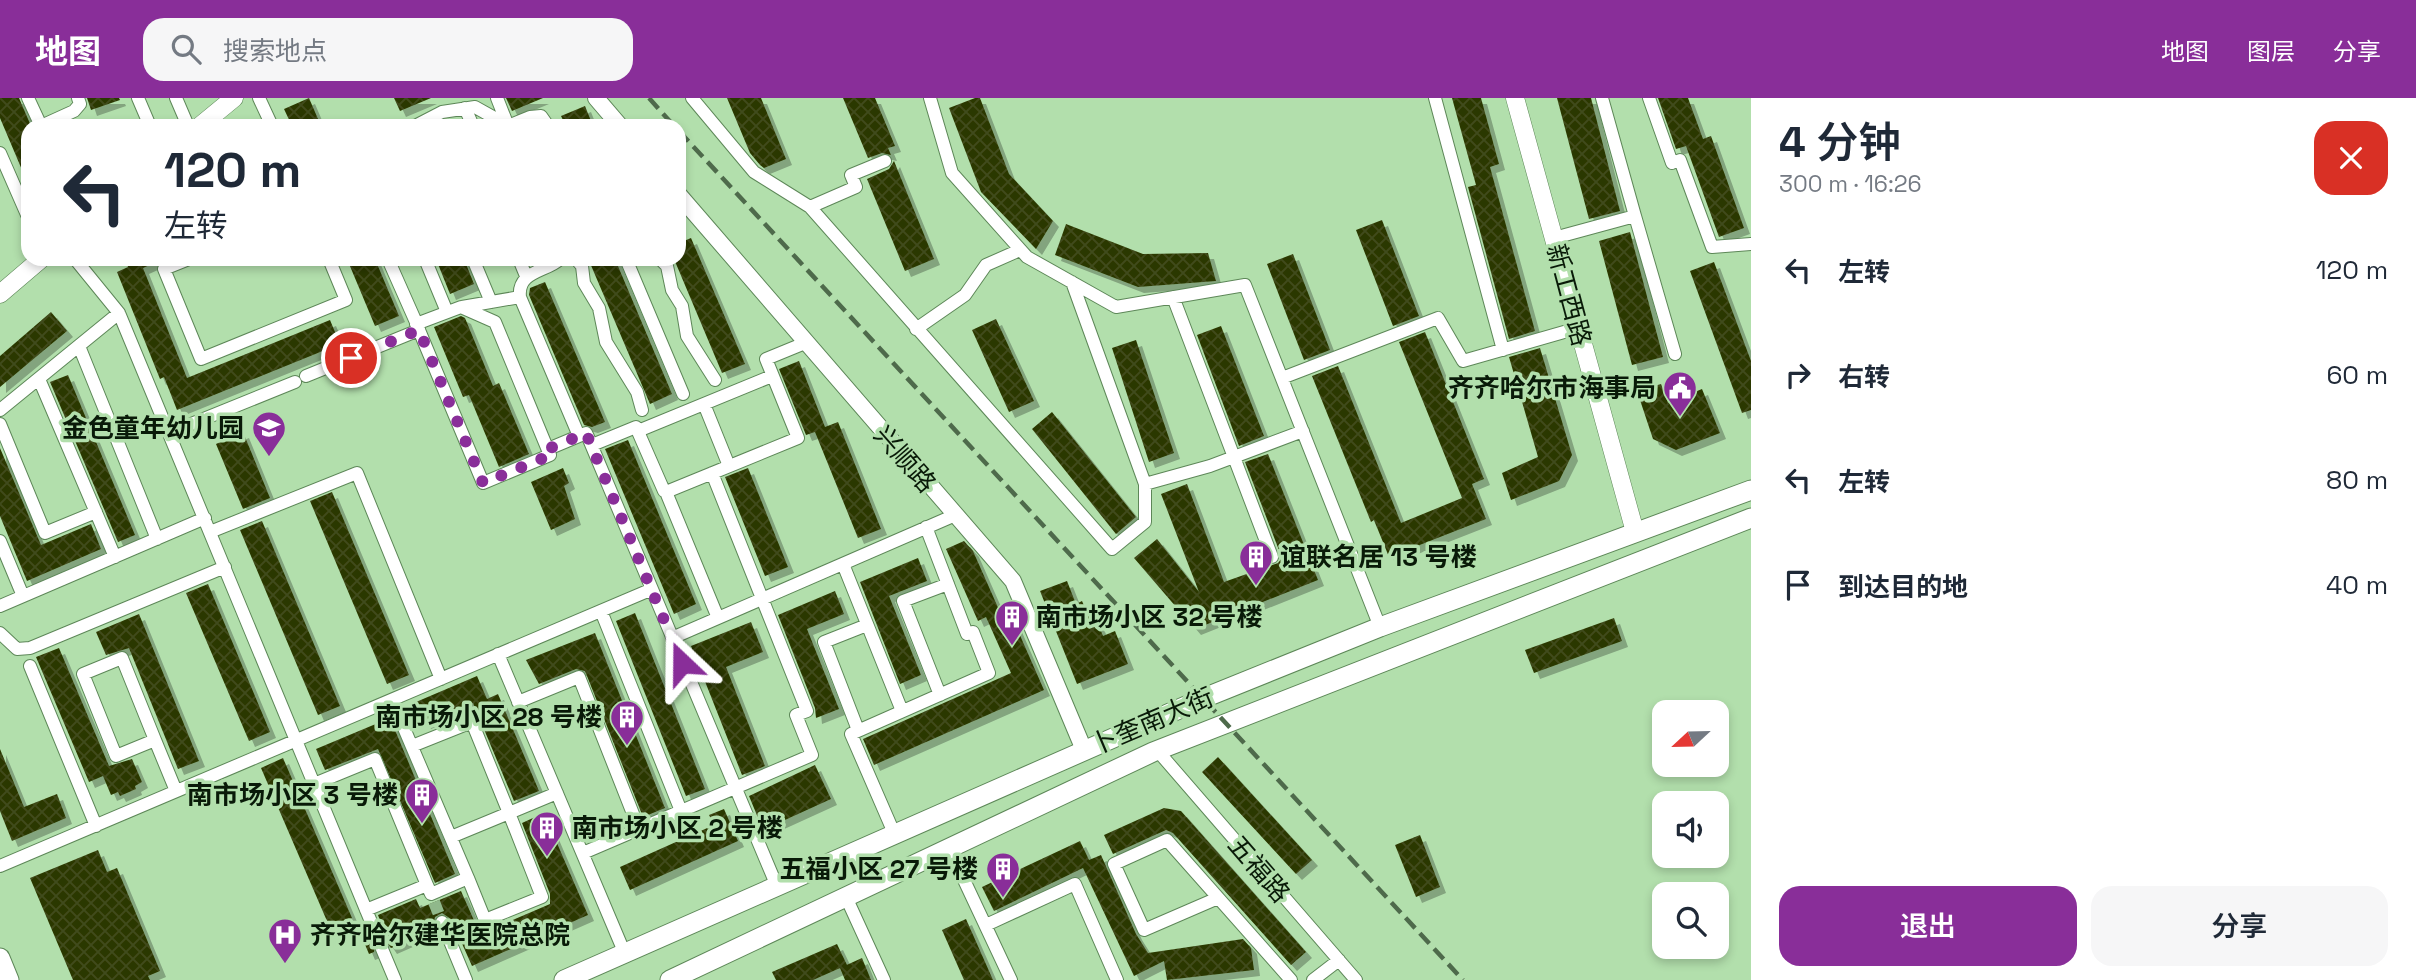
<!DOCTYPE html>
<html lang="zh">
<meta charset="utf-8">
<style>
body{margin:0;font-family:"Space Grotesk","Noto Sans SC",sans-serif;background:#f6f6f7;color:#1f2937;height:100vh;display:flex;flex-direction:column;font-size:26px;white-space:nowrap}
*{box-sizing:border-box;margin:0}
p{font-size:23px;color:#747a83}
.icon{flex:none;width:38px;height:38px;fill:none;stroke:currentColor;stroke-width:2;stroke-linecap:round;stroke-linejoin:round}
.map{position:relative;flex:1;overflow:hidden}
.side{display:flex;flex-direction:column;background:#fff;width:665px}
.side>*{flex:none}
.guide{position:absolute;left:21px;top:21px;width:665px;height:147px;border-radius:21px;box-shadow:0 4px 10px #0003;background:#fff;color:#1f2937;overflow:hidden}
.needle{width:46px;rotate:248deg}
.buttons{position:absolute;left:1652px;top:602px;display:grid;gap:14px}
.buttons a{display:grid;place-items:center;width:77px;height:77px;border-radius:14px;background:#fff;box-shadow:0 4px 10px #0003;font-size:35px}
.pin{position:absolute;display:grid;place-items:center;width:60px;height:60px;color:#fff;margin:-30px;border:4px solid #fff;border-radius:50%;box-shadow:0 2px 7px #0007}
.me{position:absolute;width:77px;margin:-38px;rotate:337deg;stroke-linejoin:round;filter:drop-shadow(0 0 5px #0008)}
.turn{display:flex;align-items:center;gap:24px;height:147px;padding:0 28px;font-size:32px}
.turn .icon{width:91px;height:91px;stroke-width:2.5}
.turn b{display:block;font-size:49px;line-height:60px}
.round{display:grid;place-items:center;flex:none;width:74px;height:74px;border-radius:21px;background:#f6f6f7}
.summary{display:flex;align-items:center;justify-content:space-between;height:119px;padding:0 28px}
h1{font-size:42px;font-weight:600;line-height:52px}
.button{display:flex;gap:14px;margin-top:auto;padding:14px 28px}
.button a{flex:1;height:80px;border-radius:21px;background:#892e99;color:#fff;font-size:28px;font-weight:600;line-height:80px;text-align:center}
.button a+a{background:#f6f6f7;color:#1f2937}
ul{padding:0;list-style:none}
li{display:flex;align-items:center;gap:21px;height:105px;padding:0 28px}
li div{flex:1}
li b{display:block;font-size:26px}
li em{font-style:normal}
header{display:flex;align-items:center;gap:42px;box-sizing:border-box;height:98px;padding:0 35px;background:#892e99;color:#fff}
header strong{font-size:33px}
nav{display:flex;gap:38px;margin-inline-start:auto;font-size:24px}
.search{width:490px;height:63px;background:#f6f6f7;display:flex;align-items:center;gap:18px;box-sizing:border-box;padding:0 24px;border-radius:21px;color:#747a83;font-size:26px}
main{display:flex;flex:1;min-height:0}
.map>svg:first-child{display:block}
.building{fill:url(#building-cross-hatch);filter:url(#shadow)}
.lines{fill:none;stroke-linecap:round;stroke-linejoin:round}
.minor-tunnel{stroke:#90b88b;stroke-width:12;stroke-dasharray:12 6;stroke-linecap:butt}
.minor-casing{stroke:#5d8758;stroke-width:14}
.tertiary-casing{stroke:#5d8758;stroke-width:18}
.secondary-casing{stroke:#5d8758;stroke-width:19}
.primary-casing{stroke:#5d8758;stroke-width:21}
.minor{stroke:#fff;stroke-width:12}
.tertiary{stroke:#fff;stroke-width:16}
.secondary{stroke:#fff;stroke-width:18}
.primary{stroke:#fff;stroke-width:19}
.rail{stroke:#4e6a4b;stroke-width:4.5;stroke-dasharray:14 7;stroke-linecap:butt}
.route{stroke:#892e99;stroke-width:12;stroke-dasharray:0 21.6}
.labels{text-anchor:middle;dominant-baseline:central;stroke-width:7;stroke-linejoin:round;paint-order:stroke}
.street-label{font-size:26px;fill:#091a08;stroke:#b2dfac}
.poi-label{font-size:26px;font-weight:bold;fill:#091a08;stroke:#b2dfac;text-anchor:end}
</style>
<header>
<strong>地图</strong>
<div class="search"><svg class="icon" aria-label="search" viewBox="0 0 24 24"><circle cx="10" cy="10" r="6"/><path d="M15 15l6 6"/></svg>搜索地点</div>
<nav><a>地图</a><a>图层</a><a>分享</a></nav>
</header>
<main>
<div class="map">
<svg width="1751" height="882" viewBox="0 0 1751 882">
<defs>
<pattern id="building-cross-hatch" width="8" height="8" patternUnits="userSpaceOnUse" patternTransform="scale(1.75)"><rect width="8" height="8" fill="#2c3801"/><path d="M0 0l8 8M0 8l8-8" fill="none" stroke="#414c1c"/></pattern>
<filter id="shadow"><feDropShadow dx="6" dy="6" stdDeviation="0" flood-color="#0004"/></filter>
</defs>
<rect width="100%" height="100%" fill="#b2dfac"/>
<!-- building -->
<path class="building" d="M0,0h19l12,28h-3v58l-28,-66z
M87,0h32l1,2 -29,10z
M309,0l12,28h-29l-8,-17z
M394,0h37l-31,13z
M506,0h37l-31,13z
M727,0h34l25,61 -22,9 -4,-3 -10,-12z
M843,0h32l20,48 -7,2 3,7 -9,-2 -14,5z
M975,0h5l29,76 44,47 -17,28 -55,-57 -32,-84z
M1452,0h29l18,66 -9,3 45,164 -26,8 -41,-152 8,-2z
M1557,0h34l29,113 -31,8z
M1658,0h30l15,41 8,-3 33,92 -25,9 -33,-91 -10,3z
M585,8l8,20h-27l-5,-10z
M894,63l40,98 -29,12 -38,-92 22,-10z
M1382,122l37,96 -26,10 -37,-96z
M1066,126l77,30 65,-1 8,28 -78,6 -83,-32z
M1630,134l33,125 -31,8 -33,-124z
M691,140l54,126 -23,9 -48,-114h5v-16z
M1293,156l37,96 -26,10 -37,-96z
M125,161h38l-20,9 44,110 143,-58 10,24 -163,66 -13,-33 -4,2 -43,-107 11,-5z
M347,161h28l24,57 -24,10z
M436,161h28l10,25 -24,10z
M601,161h14l57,135 -22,10 -60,-141z
M1714,164l37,99v49l-9,3 -52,-142z
M545,184l60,140 -13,5 -8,-2 -55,-130 1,-7z
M51,214l16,19 -67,56v-31z
M461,218l4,2 28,68 6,-3 30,71 -30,13 -30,-72 -6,2 -29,-70z
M996,221l38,82 -25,11 -37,-82z
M1221,228l43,110 -25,10 -42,-111z
M1425,234l59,147 -12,5 14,35 -97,38 -15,-37 -3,2 -59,-146 26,-10 63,157 61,-25 -63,-156z
M1136,242l38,113 -25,9 -37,-114z
M1540,250l32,107 -13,26 -48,19 -9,-27 36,-16 -29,-100z
M799,263l26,66 13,-5 43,107 -23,9 -43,-106 -9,3 -27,-66z
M68,277l67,160 -17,7 -68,-160z
M1661,286l7,19 34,-14 18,44 -44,17 -23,-11 -16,-48z
M1052,314l84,105 -20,17 -84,-105z
M243,334l27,66 -27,11 -27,-65z
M628,342l68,164 -22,10 -69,-165z
M0,350l41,97 50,-21 10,25 -74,32 -27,-65z
M1268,356l50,126 -123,49 -61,-71 23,-19 42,53 -38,-98 26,-10 37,98 54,-19 4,-5 -37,-96z
M563,370l6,15 -5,3 11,33 -24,11 -20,-48z
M748,370l40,99 -23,9 -40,-99z
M332,394l77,183 -22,9 -77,-183z
M262,423l78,185 -22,9 -78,-185z
M964,443l9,10 27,61 8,-4 36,82 -170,75 -11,-26 148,-66 -25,-56 -8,4 -32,-72z
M918,460l9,23 -38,15 32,79 -21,9 -40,-102z
M1067,483l9,23 6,-3 4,9 6,-2 11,28 12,-5 13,33 -51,20 -37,-93z
M208,486l62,148 -21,9 -63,-148z
M835,493l9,23 -37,15 32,80 -23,9 -1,-10 -37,-93z
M635,515l70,176 -19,7 -70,-175z
M139,516l60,147 -21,8 -49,-121 -23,7 -10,-23z
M1614,520l8,23 -88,32 -9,-23z
M751,524l12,30 -37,15 39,99 -23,9 -51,-129z
M595,535l70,175 -22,9 -58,-146 -9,-2 -37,15 -13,-24z
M59,550l50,118 23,-7 10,23 -7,4 1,3 -16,7 -2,-4 -7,3 -8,-19 -14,6 -53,-125z
M477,578l10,23 11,-5 41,97 -25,10 -41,-98 -48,20 -9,-21z
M390,620l65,156 -20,9 -57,-134 -53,21 -9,-21z
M0,651l24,58 33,-13 9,24 -54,23 -12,-30z
M1218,659l94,103 -16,14 -94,-102z
M283,660l69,160 -22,10 -69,-160z
M815,667l16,34 -68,31 -14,-34z
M1164,710l17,3 125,141 -15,13 -118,-132 -7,-3 -53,24 -9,-19z
M724,711l14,32 -108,49 -10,-23 94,-42 -5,-10z
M544,715l44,102 -116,51 -21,-47 -9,-6 -7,4 -3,13 -41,18 -4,-6 -8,-1 -4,3 -1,8 -5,2 -8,-19 5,-2 8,5 6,-3 2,-9 -4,-11 38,-16 4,9 41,-17 19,43 70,-30v-10l-28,-71z
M1420,737l20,52 -24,10 -21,-52z
M1080,743l9,19 12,-5 35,79 12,19 95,-14 8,9 3,22 -87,10 -3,-19 -30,15 -51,-108 -89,43 -12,-24z
M98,752l9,22 10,-4 43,103 -12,5 2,4h-77l-43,-102z
M966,821l27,61h-29l-22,-50z
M837,846l10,21 -34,15h-37l-4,-8z
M862,860l9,22h-26l-5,-12z"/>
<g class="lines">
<!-- minor-tunnel -->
<path class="minor-tunnel" d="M434,804l8,20
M374,831l8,20"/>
<!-- minor casing -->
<g class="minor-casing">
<path id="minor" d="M28,0l13,28 33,-15 6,-7 -2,-6
M138,0l12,28
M176,0l12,28
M259,0l13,28
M497,0l11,28 22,-9 11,-1 7,10
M692,0l62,74 56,35
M930,0l22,75 75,84 89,50 129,-22 135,342
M1435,0l68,252
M1649,0l23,65 8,-3 32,87 39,-3
M465,10l8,18
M415,28l27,-14 33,-5 34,19
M0,55l28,64
M885,63l-34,14 5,12 -46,20 302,342 33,-27v-38l65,-18 93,-35
M1635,118l40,138
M1554,140l81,-22 -33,-118
M75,161l44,54 255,616
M189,161l-25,10 37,90 145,-59 -17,-41
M388,161l31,70
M425,161l22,53
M473,161l18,43
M519,161l7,17
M560,161c-14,13 -43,12 -40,38l59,139 7,-3 2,4 188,447
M576,161l6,7 2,17 15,25 7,34 31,50 5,18
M626,161l57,135
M660,161l7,7 5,24 10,16 5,30 28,44
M1072,184l73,202
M1173,199l99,260
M462,209l58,-10
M916,231l49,-34 21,-30 34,-15
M79,248l78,193
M306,278l113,-46 64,153 67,-28 -55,-133 -34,-15 -45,17
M1282,280l156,-60 25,43 115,-33
M39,281l76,178
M704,306l25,62
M0,312l119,-97
M0,326l45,109 51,-21
M638,333l134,-55
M169,335l126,-51
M592,347l44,-18 28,64
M548,351l31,-13
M210,434l147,-59 84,206
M0,443l23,55
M843,466l59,147
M0,508l205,-88
M601,513l80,200
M718,520l-52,-126 132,-54 -32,-79 39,-16
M0,535l17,16 13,-1 195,-81
M672,540l281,-122
M498,556l127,300
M122,560l33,82 -39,16 -33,-82z
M30,568l66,160
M940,597l-37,-94 45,-17
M392,602l76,178 -37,16 -4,-9
M518,604l61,-25 60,152
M858,632l-34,-88 43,-17
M155,642l21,51
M412,648l60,-24 37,91 -58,24
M1163,659l193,223
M314,686l61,-25 52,126 -61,25
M894,735l-43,-99 138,-61 -16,-41 -6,2 -41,-107
M949,750l62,132
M583,755l229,-98 -16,-40 11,-4 -95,-238
M0,768l650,-276
M468,780l17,42 57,-23 -33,-84 48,-20
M846,799l38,83
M1218,800l-74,32 -30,-66 53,-24 124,140
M442,824l24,58
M986,827l89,-41 42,96
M382,851l13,31
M1313,882l26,-20"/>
</g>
<!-- tertiary casing -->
<g class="tertiary-casing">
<path id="tertiary" d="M596,0l24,28
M679,97l334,386 71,169"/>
</g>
<!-- secondary casing -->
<g class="secondary-casing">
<path id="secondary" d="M1515,0l120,434
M200,28l34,-28
M0,196l41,-35"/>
</g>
<!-- primary casing -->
<g class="primary-casing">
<path id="primary" d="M0,860l9,22
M564,882l640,-282 176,-71 371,-137
M670,882l483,-228 598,-234"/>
</g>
<!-- minor -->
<use href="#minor" class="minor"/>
<!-- tertiary -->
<use href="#tertiary" class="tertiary"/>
<!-- secondary -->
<use href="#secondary" class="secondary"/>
<!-- primary -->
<use href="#primary" class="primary"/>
<!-- rail -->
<path class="rail" d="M649,0l25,28
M679,33l784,849"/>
</g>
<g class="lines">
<!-- route -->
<path class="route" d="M351,260l68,-28 64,153 68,-28 -3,-6 38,-16 96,230"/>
</g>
<!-- icons -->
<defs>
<g id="civic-pin" transform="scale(1.75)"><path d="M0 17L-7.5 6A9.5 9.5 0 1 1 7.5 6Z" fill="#892e99" stroke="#b2dfac"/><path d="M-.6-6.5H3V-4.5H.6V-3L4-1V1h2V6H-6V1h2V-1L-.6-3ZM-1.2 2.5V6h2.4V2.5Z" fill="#fff"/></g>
<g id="school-pin" transform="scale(1.75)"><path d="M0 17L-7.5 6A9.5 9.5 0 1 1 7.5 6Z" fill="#892e99" stroke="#b2dfac"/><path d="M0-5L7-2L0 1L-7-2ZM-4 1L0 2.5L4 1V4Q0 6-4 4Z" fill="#fff"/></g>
<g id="building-pin" transform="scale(1.75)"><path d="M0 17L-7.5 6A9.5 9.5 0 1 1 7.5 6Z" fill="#892e99" stroke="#b2dfac"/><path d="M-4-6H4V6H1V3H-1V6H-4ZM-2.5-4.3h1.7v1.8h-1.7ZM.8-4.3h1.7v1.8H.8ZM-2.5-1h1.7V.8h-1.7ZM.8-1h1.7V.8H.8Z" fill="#fff"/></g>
<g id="hospital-pin" transform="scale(1.75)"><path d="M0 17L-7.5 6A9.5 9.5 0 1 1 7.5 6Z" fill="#892e99" stroke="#b2dfac"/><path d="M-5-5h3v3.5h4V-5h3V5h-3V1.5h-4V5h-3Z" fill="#fff"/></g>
</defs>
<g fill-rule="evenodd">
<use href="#civic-pin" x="1680" y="290"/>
<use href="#school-pin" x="269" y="330"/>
<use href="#building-pin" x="1256" y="459"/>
<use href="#building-pin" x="1012" y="519"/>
<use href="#building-pin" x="627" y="619"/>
<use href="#building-pin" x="422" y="697"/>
<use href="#building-pin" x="547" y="730"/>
<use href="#building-pin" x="1003" y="771"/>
<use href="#hospital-pin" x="285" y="837"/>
</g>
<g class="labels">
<!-- street labels -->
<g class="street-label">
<text transform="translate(1569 197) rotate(75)">新工西路</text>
<text transform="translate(905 361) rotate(49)">兴顺路</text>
<text transform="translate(1152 623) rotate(-23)">卜奎南大街</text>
<text transform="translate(1259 771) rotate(49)">五福路</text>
</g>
<!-- poi labels -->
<g class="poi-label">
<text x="1656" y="290">齐齐哈尔市海事局</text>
<text x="244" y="330">金色童年幼儿园</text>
<text x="1280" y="459" text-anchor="start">谊联名居 13 号楼</text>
<text x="1036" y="519" text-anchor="start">南市场小区 32 号楼</text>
<text x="602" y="619">南市场小区 28 号楼</text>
<text x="398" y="697">南市场小区 3 号楼</text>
<text x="572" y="730" text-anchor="start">南市场小区 2 号楼</text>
<text x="978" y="771">五福小区 27 号楼</text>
<text x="310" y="837" text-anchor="start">齐齐哈尔建华医院总院</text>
</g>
</g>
</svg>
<div class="buttons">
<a><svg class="needle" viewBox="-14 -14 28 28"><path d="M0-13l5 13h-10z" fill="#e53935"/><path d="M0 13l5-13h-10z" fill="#747a83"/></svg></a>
<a><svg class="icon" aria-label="sound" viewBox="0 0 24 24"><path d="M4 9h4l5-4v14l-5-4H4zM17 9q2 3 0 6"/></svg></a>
<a><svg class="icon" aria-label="search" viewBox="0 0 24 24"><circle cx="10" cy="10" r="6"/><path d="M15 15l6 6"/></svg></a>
</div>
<div class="pin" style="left:351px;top:260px;background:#d93025"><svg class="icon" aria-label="arrive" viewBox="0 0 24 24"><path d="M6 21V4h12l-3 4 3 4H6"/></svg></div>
<svg class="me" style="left:682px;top:565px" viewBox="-20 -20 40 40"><path d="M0-17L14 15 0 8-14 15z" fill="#892e99" stroke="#fff" stroke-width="4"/></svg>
<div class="guide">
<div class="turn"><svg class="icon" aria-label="left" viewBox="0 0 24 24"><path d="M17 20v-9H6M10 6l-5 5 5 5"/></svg><div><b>120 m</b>左转</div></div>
</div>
</div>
<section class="side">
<div class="summary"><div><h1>4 分钟</h1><p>300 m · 16:26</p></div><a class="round" style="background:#d93025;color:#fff"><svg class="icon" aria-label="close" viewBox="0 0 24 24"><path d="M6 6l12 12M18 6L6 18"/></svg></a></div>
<ul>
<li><svg class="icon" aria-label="left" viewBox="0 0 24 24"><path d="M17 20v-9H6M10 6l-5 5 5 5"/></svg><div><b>左转</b></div><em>120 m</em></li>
<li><svg class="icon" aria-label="right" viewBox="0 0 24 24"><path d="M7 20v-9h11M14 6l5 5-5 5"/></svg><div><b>右转</b></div><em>60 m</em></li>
<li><svg class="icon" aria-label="left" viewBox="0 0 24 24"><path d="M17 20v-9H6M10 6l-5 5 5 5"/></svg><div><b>左转</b></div><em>80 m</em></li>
<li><svg class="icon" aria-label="arrive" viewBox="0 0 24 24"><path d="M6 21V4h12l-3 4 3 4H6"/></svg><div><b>到达目的地</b></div><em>40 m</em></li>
</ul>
<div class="button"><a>退出</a><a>分享</a></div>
</section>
</main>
